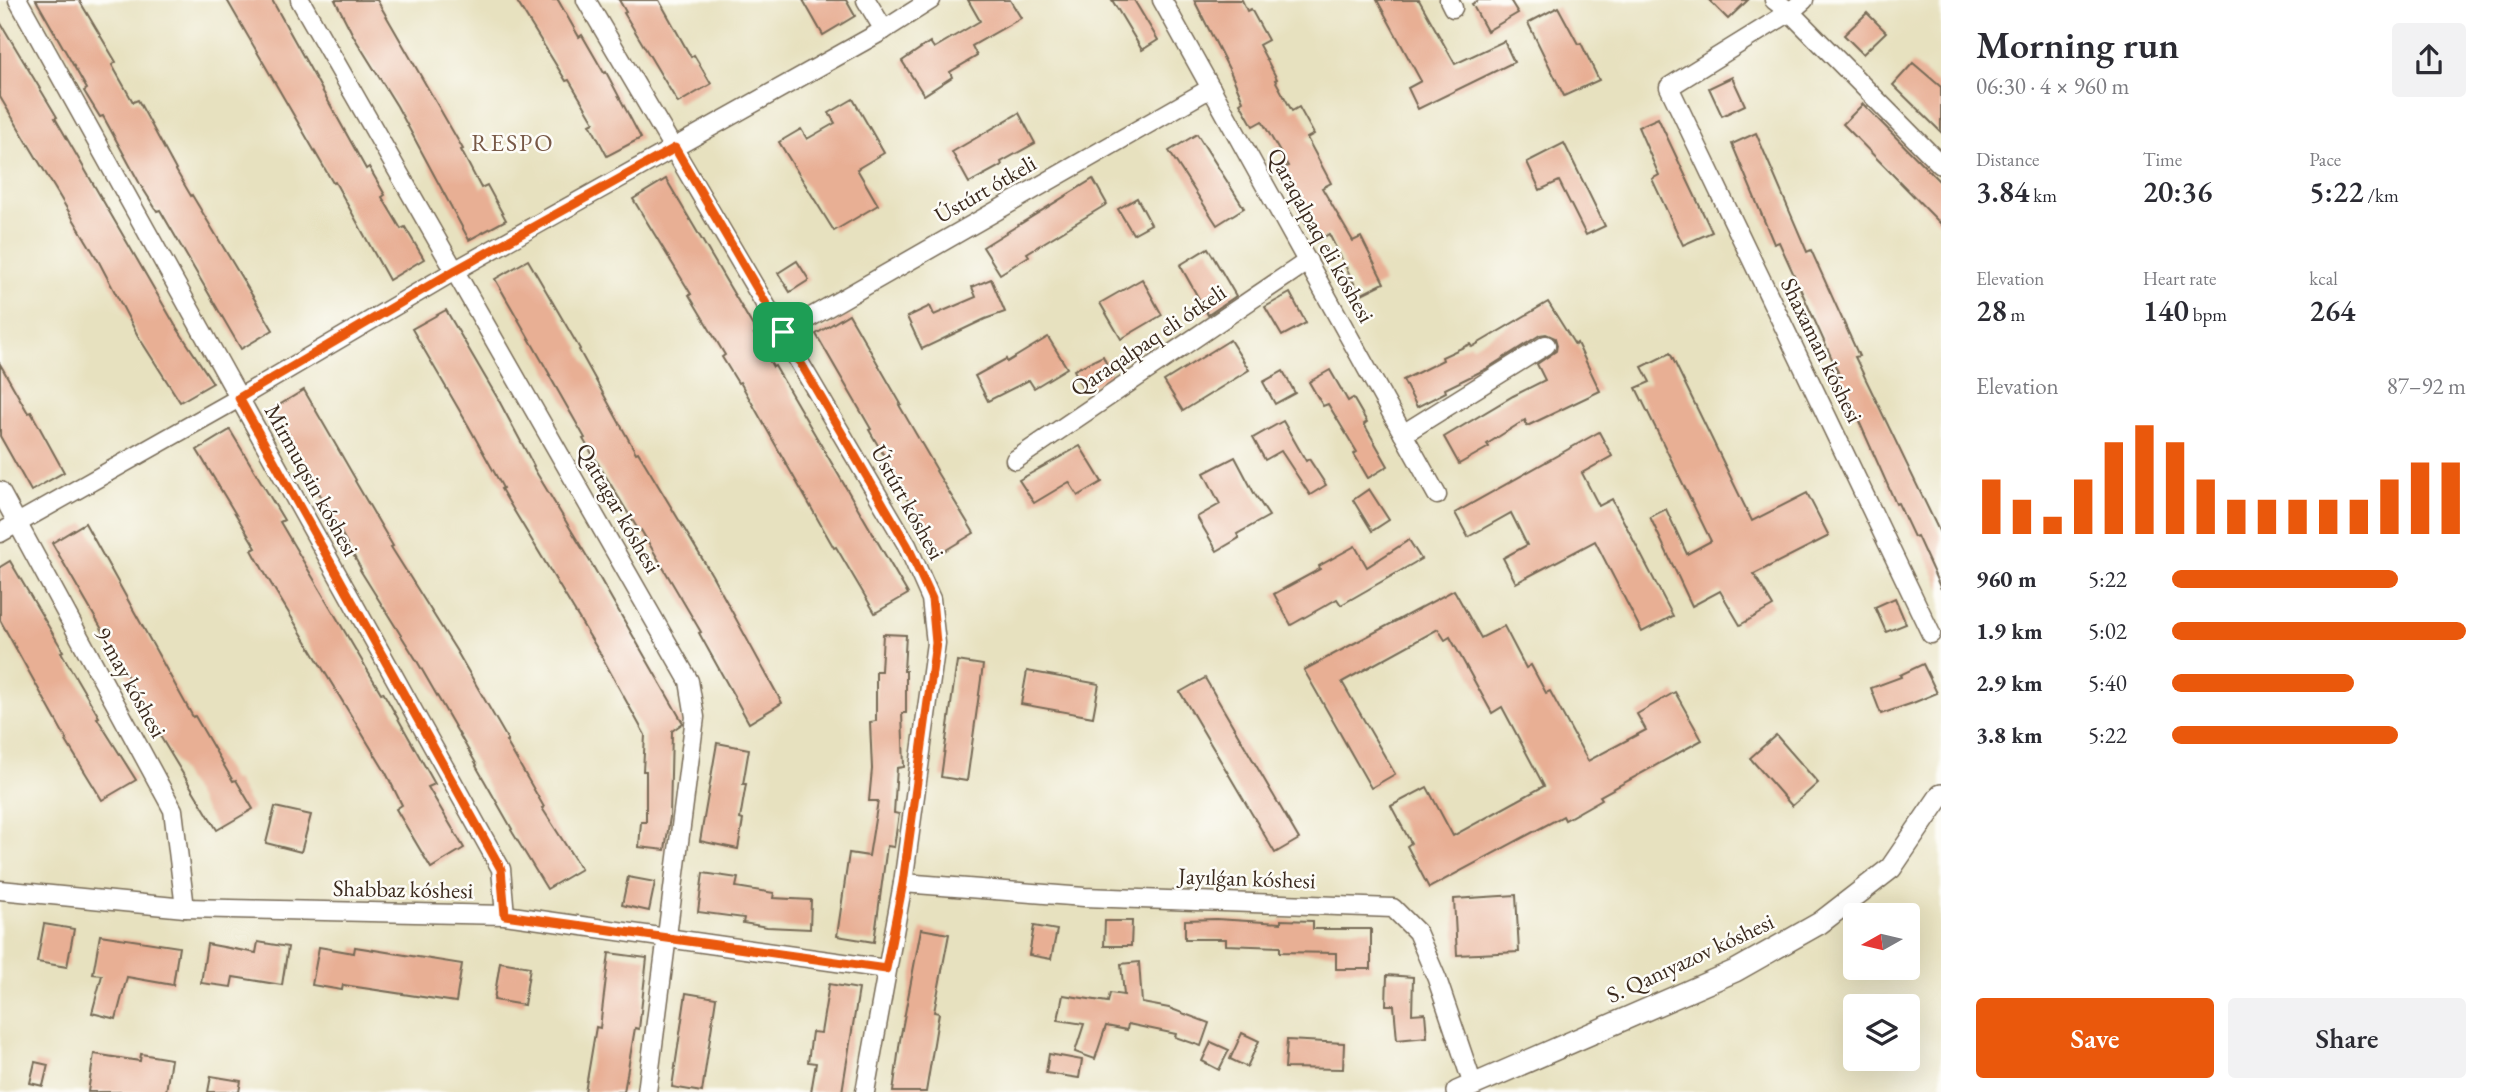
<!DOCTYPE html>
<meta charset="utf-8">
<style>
:root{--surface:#fff;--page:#f2f2f3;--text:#2b2b33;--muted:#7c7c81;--accent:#ea580c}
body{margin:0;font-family:"EB Garamond",serif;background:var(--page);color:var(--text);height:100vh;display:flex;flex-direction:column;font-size:26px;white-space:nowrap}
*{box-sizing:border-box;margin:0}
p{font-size:23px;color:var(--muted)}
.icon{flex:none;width:38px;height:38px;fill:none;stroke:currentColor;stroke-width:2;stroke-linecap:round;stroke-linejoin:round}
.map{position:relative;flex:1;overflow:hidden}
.details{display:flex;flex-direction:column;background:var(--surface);width:560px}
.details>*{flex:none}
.needle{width:46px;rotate:262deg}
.fabs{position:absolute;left:1843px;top:903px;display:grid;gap:14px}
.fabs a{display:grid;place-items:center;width:77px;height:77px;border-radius:7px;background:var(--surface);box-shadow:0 7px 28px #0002;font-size:35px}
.pin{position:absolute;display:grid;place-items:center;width:60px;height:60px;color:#fff;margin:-30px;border-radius:14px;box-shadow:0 4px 10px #0006}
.round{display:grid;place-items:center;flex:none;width:74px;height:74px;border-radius:7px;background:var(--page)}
.head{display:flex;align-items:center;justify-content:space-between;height:119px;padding:0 35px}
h1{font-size:38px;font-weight:600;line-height:52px}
.metrics{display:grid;grid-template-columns:repeat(3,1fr);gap:10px;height:119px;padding:7px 35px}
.metrics div{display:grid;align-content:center}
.metrics b{font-size:30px;font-weight:600}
.metrics small{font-size:19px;font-weight:400}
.metrics p{font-size:19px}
.chart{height:196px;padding:14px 35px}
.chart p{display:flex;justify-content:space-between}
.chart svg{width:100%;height:126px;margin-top:7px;stroke:var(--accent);stroke-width:6}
.cta{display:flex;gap:14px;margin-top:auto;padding:14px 35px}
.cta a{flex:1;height:80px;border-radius:7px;background:var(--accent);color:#fff;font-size:28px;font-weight:600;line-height:80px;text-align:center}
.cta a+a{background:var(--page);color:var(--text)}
ul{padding:0 35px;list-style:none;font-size:23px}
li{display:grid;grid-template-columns:112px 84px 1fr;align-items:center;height:52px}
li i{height:18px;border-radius:9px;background:var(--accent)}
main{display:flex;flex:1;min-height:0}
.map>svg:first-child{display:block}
</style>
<main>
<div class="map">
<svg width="1941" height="1092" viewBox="0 0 1941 1092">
<rect width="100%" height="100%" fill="#fdfcf7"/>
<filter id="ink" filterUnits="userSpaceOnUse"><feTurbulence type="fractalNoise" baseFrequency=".0143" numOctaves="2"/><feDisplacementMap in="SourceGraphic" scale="14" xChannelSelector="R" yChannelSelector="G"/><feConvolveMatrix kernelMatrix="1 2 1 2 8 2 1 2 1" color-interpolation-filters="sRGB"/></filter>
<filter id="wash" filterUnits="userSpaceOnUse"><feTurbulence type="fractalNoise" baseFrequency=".00686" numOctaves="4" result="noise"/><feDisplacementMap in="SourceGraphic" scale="28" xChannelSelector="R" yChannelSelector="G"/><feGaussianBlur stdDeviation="1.57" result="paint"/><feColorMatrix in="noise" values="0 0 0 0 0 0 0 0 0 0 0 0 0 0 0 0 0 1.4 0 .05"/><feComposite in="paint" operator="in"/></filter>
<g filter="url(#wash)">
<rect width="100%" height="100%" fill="#e7e1bf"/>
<g id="blocks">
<g fill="#e8af94">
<path d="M36,0H79L116,62L112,65L133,102L138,100L177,172L191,196L192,195L273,330L241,349L160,210L157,211L140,184L103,116L100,117L84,91L87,89Z"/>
<path d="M227,0H272L366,169L369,167L385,195L382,197L401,229L405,227L424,259L389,280L335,182L333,183Z"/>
<path d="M335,0H377L463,149L461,150L481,188L487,185L506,220L469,240L397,106L354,37Z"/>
<path d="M516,0H558L579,37L582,35L604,73L606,72L641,138L607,156L590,124L594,122L569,80L566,81Z"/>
<path d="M619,0H659L691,57L694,55L711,84L678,103L624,13L626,12Z"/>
<path d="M803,0H846L855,16L823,35Z"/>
<path d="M968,0H1010L1021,18L972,46L977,56L950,72L952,77L924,95L902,61L930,42L934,48L980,21Z"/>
<path d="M1112,0H1134L1158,40L1142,50Z"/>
<path d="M1194,0H1242L1247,11L1251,9L1268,40L1259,45L1277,79L1275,80L1292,111L1299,107L1314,134L1307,138L1331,183L1322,188L1353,241L1361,237L1384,283L1360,295L1329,234L1316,242L1277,171L1288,166L1262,121L1253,126L1240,103L1243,101L1230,71Z"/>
<path d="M1377,0H1419L1455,64L1504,41L1514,62L1418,109L1408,88L1421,81Z"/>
<path d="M1479,0H1510L1518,13L1487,31L1472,4Z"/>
<path d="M1709,0H1748L1728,19Z"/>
<path d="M1558,7L1578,44L1581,43L1599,80L1564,96L1528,23Z"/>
<path d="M1867,13L1886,32L1863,54L1844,35Z"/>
<path d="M0,22L57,117L55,118L175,325L213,383L180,402L138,336L99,262L0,97Z"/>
<path d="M1913,63L1941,87V132L1893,85Z"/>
<path d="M1732,77L1745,105L1722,116L1709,88Z"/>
<path d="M853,99L884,153L857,169L878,205L834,231L779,142L801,129L807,139L835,123L829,113Z"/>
<path d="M1863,104L1941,183V224L1843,124Z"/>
<path d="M1019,113L1035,143L1001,162L1002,165L969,183L952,152Z"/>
<path d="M1658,118L1712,232L1683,245L1652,179L1659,175L1638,127Z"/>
<path d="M1756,133L1807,252L1811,250L1859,356L1855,357L1941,535V589L1917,536L1914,537L1898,503L1896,504L1850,401L1847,402L1834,373L1838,372L1779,242L1774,244L1732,144Z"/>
<path d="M1197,134L1244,208L1217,225L1169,151Z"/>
<path d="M1564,143L1605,226L1586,235L1559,181L1540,190L1527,162Z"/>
<path d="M666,179L757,333L754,334L773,367L775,366L908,594L875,613L836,547L834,548L740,382L738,383L722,357L725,355L689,295L691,294L633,199Z"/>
<path d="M1093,179L1107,204L1027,253L1029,256L1000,274L983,247Z"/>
<path d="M1137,198L1151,224L1133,234L1118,209Z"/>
<path d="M1208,248L1236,296L1208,315L1180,265Z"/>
<path d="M528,260L580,349L579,350L636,453L638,452L712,575L782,703L749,723L699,633L701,632L641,530L639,531L583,439L585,438L549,375H550L495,279Z"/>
<path d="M797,261L809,280L790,292L778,273Z"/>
<path d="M991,279L1005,312L985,319L922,349L907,317L930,306L934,315L976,297L972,287Z"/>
<path d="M1142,279L1162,315L1121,339L1100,303Z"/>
<path d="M1290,293L1306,323L1282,336L1265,307Z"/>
<path d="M1548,302L1575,345L1577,343L1600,391L1527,426L1525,420L1487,444L1489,447L1459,464L1444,437L1513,396L1545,380L1537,364L1556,351L1557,345L1555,338L1546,334L1540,335L1486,369L1445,389L1446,392L1417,407L1403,380L1443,360L1442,357L1470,344L1472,347Z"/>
<path d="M446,310L498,399L534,466L533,467L594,568L683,723L672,731L670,817L665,850L639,847L641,822H646V771H643L645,735L598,650L501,489L503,488L468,425L412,329Z"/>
<path d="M849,314L901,404L899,405L937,470L936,471L974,533L941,553L904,494L906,493L869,430L871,429L816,334Z"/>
<path d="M1048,337L1067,368L1034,388L1029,380L988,401L975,376L1006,359L1007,362Z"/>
<path d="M1230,340L1249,370L1183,411L1164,381Z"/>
<path d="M1670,353L1752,521L1807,493L1829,536L1754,574L1773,606L1740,625L1720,591L1692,606L1650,517L1666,509L1687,554L1711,541L1636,388L1650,382L1642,367Z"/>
<path d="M1103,356L1112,376L1083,390L1074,370Z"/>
<path d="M0,364L28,413L31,412L64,472L31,491L0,436Z"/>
<path d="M1330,370L1348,401L1353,398L1367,422L1364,424L1388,466L1368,478L1354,454L1357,452L1328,404L1323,406L1309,382Z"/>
<path d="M1283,371L1295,393L1275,404L1263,382Z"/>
<path d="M304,390L356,480L355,481L393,546L391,547L456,650L508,740L506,741L544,807L542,808L581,869L547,889L511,830L512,829L476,766L477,765L417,661L360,570L361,569L326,505L271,410Z"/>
<path d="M1283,421L1306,461L1309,459L1326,485L1310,495L1281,451L1265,460L1253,438Z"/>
<path d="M230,430L284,520L280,522L381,693L383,692L435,784L428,787L464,848L431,868L396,809L402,805L386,773L267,577L252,550L256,548L197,450Z"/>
<path d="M1599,432L1612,456L1582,473L1599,506L1612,499L1673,616L1642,632L1595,541L1516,583L1503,558L1527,545L1511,513L1468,537L1455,513Z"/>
<path d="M1080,446L1102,482L1078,496L1069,482L1034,503L1019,480Z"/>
<path d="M1235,457L1254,493L1269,516L1237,534L1239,538L1217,551L1197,517L1220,504L1204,473Z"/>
<path d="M1369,489L1389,520L1372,531L1353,500Z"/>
<path d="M85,523L193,717L195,716L233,781L236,780L253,809L217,830L140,703L142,702L106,639L107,638L52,543Z"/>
<path d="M1409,540L1421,559L1341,605L1337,599L1291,625L1274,594L1320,569L1319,566L1355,546L1367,567Z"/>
<path d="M10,561L63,651L61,652L99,717L97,718L136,780L102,800L66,741L67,740L0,620V567Z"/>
<path d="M1454,590L1481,638L1504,626L1526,668L1531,665L1546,693L1550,691L1588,761L1646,730L1637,714L1675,692L1702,740L1600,796L1602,799L1565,820L1563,816L1429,888L1407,846L1411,843L1391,806L1427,787L1453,836L1544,786L1502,707L1492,713L1450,637L1445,640L1438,629L1342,682L1395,774L1371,788L1304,670Z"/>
<path d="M1895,598L1906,624L1886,632L1875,607Z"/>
<path d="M883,634L906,635L904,671H906V713H902L904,767L897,768L894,813L899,814L894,847L887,846L874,942L837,936L849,853L869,856L878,801H869L872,769L870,722L876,721V671H881Z"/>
<path d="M957,661L983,665L967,781L941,777Z"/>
<path d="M1923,664L1937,693L1913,703L1881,714L1871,688L1901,677L1900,675Z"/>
<path d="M1027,671L1099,684L1093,717L1021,704Z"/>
<path d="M1205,678L1299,839L1275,853L1180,692Z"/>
<path d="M1776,735L1818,783L1792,806L1750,758Z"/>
<path d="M717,743L749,749L743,784H746L740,819L743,820L738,849L700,841Z"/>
<path d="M275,807L311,815L301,852L266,843Z"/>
<path d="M703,873L738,878L736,887L774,893L773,898L811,900L810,929L767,927L743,923L744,918L698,912Z"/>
<path d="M628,877L655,882L649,911L622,905Z"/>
<path d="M1516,895L1519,952L1457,955L1454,899Z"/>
<path d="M1216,919L1281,923V920L1313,921V929H1371V969H1336V953L1280,952V947L1226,945V939H1185V920Z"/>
<path d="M1105,921H1132L1131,946H1104Z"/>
<path d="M44,924L74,929L67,967L37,962Z"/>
<path d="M1034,926L1057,930L1051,959L1029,955Z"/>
<path d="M921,929L949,934L934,1012L939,1013L926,1092H893L900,1040Z"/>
<path d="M100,935L179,947L173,985L127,977L116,1019L92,1013L102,975L93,974Z"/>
<path d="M258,942L288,947L282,985L233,977L231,987L201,983L207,944L256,953Z"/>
<path d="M319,947L354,953L355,947L462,964L456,1002L343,985L342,990L312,985Z"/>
<path d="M609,953L647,958L639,1029L635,1028L624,1092H585L596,1027L600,1028Z"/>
<path d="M500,962L530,967L524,1005L494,1000Z"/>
<path d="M1139,962L1142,1003L1169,1008L1209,1023L1201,1046L1175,1037L1176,1034L1128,1024L1127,1030L1106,1026L1095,1059L1075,1052L1084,1024L1058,1020L1063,995L1108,1002L1110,993L1124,995L1121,964Z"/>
<path d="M1387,975L1413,977L1412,1014L1425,1013L1427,1037L1397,1040L1394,1005H1386Z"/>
<path d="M829,984L859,989L846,1067L842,1092H811L816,1063L808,1062L812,1032L821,1033Z"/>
<path d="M686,993L716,998L702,1092L672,1087Z"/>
<path d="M1242,1033L1259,1041L1247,1067L1230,1059Z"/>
<path d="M1287,1040L1344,1043L1343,1069L1285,1068Z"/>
<path d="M1211,1042L1229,1050L1219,1070L1202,1061Z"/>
<path d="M94,1054L140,1061L141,1054L171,1059L166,1092H88Z"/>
<path d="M1049,1054L1082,1060L1079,1078L1046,1073Z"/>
<path d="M35,1062L48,1065L43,1086L30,1083Z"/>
<path d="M211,1076L241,1081L239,1092H208Z"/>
</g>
</g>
</g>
<g filter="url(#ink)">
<use href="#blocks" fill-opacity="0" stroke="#776a56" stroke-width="2"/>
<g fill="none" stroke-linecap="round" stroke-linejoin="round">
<g stroke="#776a56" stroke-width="21">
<g id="minor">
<path d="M18,0L501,869L505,915"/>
<path d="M300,0L689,681L695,717L647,1092"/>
<path d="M586,0L907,545L931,599L936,643L903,883L865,1092"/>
<path d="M866,0L884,30"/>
<path d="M1162,0L1437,495"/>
<path d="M1449,0L1453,8"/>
<path d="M1774,0L1790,12L1941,165"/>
<path d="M1804,0L1790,12L1669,87L1931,634"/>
<path d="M783,333L1211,88"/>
<path d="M1403,434L1546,345"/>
<path d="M1015,460L1308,261"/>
<path d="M0,491L173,810L185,908"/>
<path d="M0,533L239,398L456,270L884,30L931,0"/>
<path d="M903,883L1084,897L1393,908L1417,932L1437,979L1473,1085"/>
<path d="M0,890L185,908L505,915L886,969"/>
</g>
</g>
<g stroke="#776a56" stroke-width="24">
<path id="tertiary" d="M1457,1092L1735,971L1820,923L1891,868L1941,795"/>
</g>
<use href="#minor" stroke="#fff" stroke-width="18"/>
<use href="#tertiary" stroke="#fff" stroke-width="21"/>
</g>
</g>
<g fill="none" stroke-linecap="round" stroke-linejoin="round" filter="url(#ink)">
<g stroke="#fff" stroke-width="14">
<path id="route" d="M675,148L907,545L932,599L936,643L903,883L886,969L505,915L501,869L239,398L456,270Z"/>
</g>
<use href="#route" stroke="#ea580c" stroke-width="9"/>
</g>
<g text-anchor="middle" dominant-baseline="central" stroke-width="5" stroke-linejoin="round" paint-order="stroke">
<g font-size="23" fill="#3b2a1e" stroke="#fdfcf7">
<text transform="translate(985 189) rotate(-30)">Ústúrt ótkeli</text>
<text transform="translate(1321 235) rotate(61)">Qaraqalpaq eli kóshesi</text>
<text transform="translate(1148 340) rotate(-34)">Qaraqalpaq eli ótkeli</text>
<text transform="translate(1822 350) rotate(64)">Shaxaman kóshesi</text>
<text transform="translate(312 480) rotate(61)">Mirmuqsin kóshesi</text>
<text transform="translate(908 502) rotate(61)">Ústúrt kóshesi</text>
<text transform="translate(619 508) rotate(60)">Qattagar kóshesi</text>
<text transform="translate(131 682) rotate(61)">9-may kóshesi</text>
<text transform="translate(1247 878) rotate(2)">Jayılǵan kóshesi</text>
<text transform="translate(403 889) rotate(1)">Shabbaz kóshesi</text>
<text transform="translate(1690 958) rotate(-25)">S. Qanıyazov kóshesi</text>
</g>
<g font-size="24" letter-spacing="2" fill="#785947" stroke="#fdfcf7">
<text x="513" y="142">RESPO</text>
</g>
</g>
</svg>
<div class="fabs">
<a><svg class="needle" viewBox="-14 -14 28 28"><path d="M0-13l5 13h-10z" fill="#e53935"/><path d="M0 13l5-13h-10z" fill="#7c7c81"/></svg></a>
<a><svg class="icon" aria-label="layers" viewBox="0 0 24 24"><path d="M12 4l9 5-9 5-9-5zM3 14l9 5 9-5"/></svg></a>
</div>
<div class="pin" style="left:783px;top:332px;background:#1e9e55"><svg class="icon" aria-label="arrive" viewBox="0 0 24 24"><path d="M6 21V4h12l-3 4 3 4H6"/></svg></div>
</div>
<section class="details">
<div class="head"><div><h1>Morning run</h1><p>06:30 · 4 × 960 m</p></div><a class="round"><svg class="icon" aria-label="share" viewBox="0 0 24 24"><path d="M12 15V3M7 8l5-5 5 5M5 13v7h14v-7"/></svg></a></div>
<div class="metrics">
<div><p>Distance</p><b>3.84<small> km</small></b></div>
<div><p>Time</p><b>20:36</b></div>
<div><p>Pace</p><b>5:22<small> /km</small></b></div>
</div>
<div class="metrics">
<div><p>Elevation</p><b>28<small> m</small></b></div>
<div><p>Heart rate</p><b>140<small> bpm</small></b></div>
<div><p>kcal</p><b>264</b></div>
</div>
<div class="chart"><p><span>Elevation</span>87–92 m</p>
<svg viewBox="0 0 160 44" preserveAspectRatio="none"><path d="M5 44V25M15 44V32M25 44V38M35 44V25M45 44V12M55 44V6M65 44V12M75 44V25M85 44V32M95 44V32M105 44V32M115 44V32M125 44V32M135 44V25M145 44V19M155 44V19"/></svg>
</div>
<ul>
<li><b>960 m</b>5:22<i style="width:77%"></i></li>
<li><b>1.9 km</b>5:02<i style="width:100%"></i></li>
<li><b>2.9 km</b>5:40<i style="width:62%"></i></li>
<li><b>3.8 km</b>5:22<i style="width:77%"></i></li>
</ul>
<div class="cta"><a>Save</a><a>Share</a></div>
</section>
</main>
